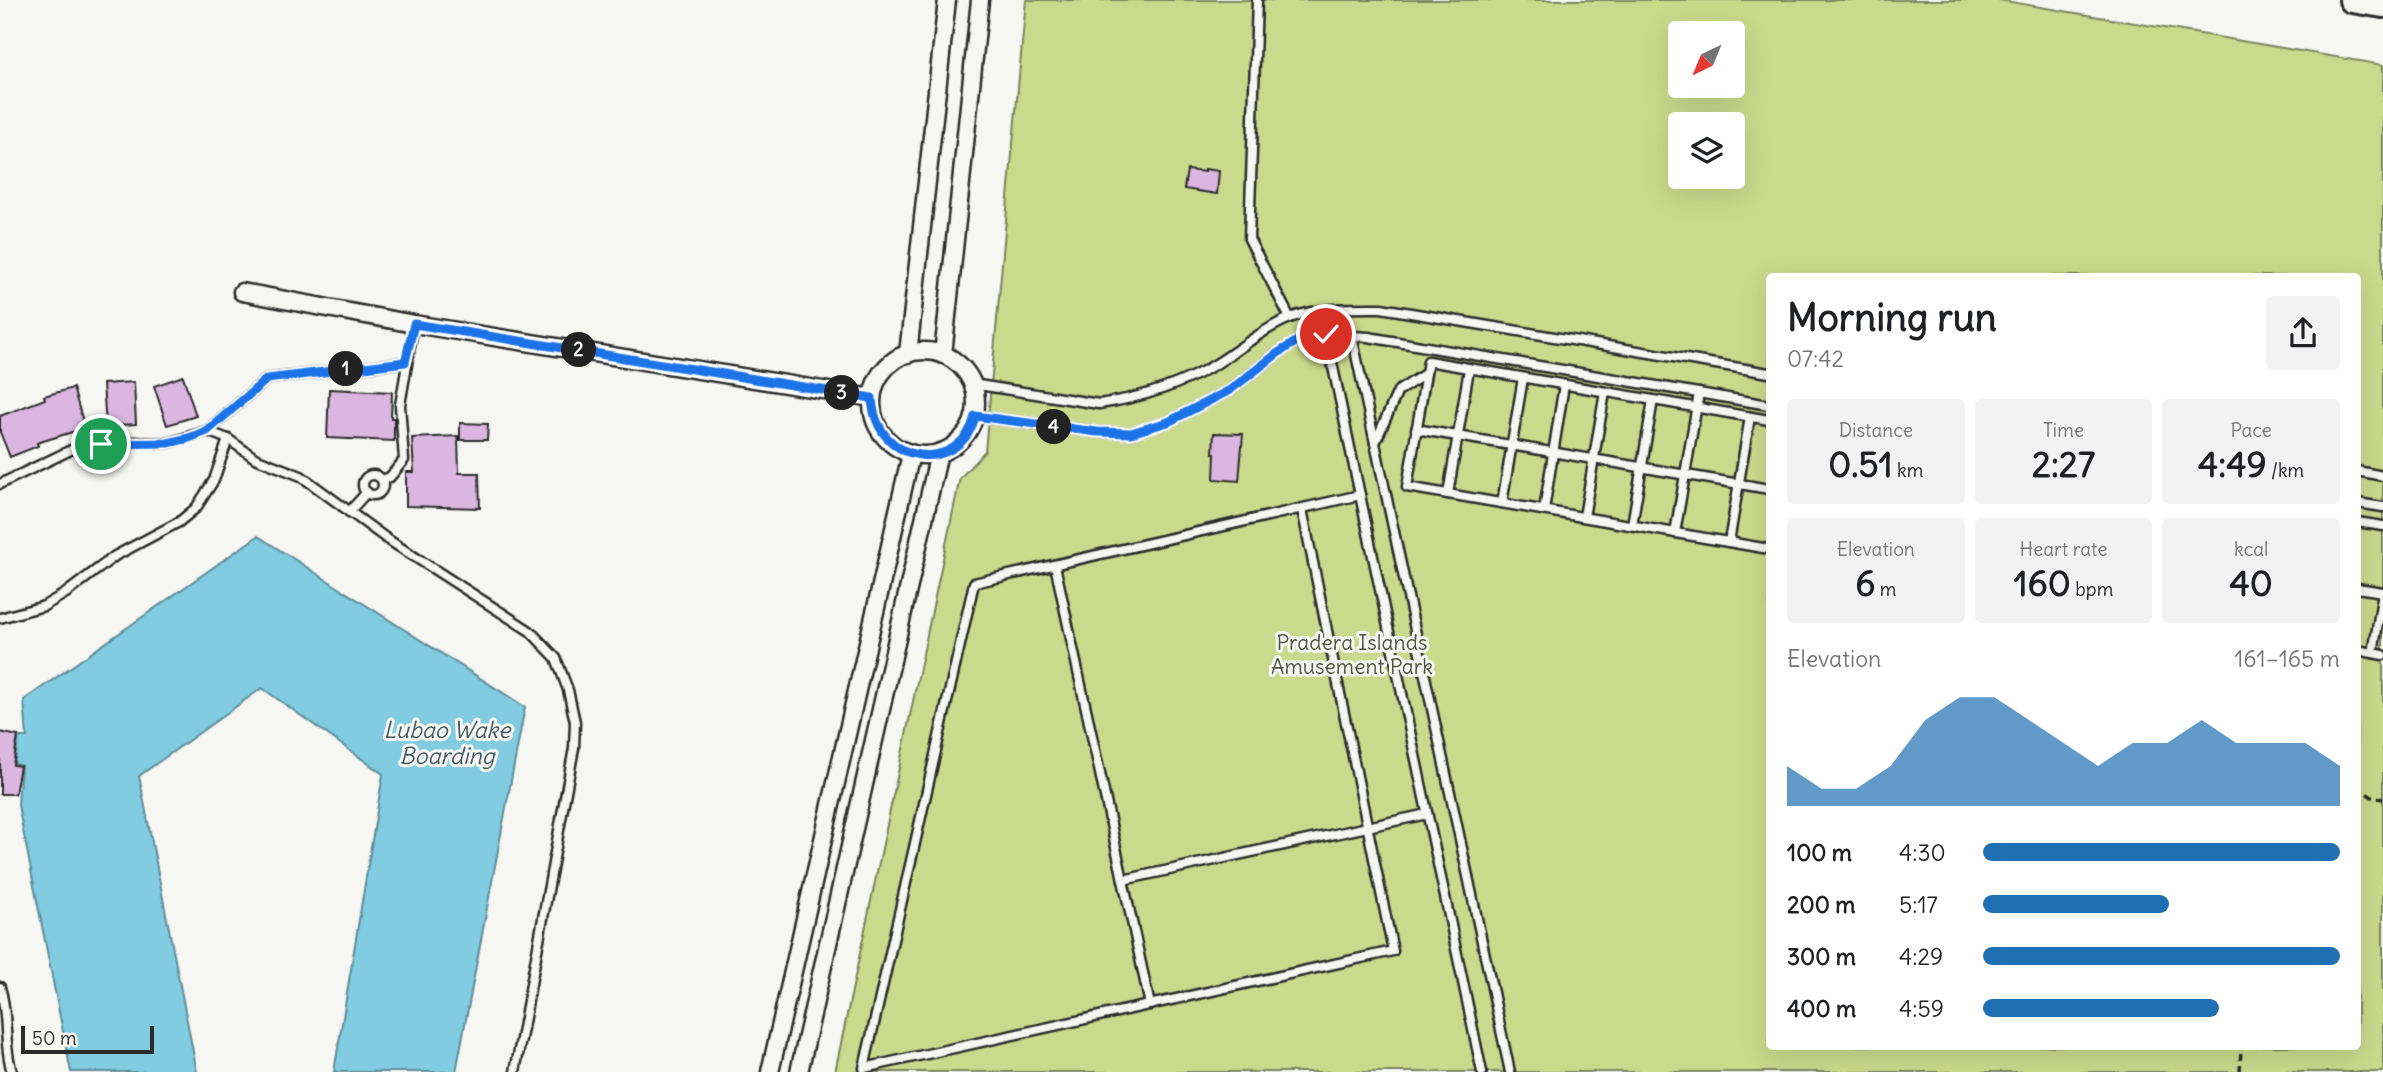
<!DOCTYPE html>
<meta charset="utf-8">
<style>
:root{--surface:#fff;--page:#f2f2f2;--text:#202124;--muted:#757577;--accent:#1f6fb2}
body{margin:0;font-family:Delius,sans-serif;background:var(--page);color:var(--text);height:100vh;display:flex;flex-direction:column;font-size:26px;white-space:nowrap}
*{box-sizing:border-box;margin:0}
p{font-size:23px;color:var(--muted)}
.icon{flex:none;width:38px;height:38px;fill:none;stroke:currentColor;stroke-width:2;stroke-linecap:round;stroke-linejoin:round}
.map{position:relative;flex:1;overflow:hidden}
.side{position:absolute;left:1766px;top:273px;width:595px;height:777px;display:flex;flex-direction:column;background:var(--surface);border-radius:7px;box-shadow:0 7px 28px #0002}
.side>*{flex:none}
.needle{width:46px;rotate:223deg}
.controls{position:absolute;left:1668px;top:21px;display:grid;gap:14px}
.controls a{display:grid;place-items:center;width:77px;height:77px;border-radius:7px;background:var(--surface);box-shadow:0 7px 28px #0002;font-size:35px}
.scale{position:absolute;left:21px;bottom:18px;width:133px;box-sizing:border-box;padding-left:7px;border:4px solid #2b2b2b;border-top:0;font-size:19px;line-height:24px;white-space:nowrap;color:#2b2b2b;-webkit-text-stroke:5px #f6f6f2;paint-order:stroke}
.pin{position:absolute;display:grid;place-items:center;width:60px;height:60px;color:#fff;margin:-30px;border:4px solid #fff;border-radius:50%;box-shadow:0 2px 7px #0007}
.km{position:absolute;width:35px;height:35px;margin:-18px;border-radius:50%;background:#222;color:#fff;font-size:19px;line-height:35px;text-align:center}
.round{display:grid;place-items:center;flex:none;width:74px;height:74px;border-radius:7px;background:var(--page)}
.headline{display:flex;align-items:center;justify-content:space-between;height:119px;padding:0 21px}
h1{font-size:38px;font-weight:700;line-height:52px}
.metrics{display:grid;grid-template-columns:repeat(3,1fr);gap:10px;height:119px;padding:7px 21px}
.metrics div{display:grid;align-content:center;border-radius:7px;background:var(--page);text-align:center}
.metrics b{font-size:35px;font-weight:700}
.metrics small{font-size:19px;font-weight:400}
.metrics p{font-size:19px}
.chart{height:196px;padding:14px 21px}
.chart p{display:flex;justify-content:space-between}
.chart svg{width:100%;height:126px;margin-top:7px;fill:var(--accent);opacity:.7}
ul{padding:0 21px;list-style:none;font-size:23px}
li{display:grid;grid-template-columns:112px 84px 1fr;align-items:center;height:52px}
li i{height:18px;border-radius:9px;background:var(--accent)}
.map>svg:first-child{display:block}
</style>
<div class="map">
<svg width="2383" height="1072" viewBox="0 0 2383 1072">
<rect width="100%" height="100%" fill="#f6f6f2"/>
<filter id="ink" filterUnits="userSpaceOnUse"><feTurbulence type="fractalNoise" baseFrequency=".0143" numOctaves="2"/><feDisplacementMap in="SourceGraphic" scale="14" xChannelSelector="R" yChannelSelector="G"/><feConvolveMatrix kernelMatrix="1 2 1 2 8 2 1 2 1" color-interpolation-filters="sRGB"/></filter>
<g filter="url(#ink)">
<path fill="#cbd98c" stroke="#7b825c" stroke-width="2" fill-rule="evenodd" d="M1026,0H1999L2383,65V1072H835L960,478L985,451ZM1680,33H1732V86H1680ZM1680,124H1732V177H1680ZM1769,276H2357V1046H1769Z"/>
<path fill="#81cce1" stroke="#5f8c98" stroke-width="2" d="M258,536L525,707L456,1072H334L383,774L262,688L139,776L197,1072H71L18,805L21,766L14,764L19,737H27L24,700Z"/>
<g fill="#dab6e0" stroke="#2b2b2b" stroke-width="2">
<path d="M1205,169L1219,171L1217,194L1184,189L1187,170L1205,172Z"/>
<path d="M183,376L196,416L167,425L154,386Z"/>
<path d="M134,382L136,424L106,426L103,384Z"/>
<path d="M73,388L85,428L37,443L38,446L10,457L0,432V416L45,399L44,396Z"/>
<path d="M329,389L392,392L391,418H394V441L327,438Z"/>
<path d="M460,423L488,424L487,440H460Z"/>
<path d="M1214,433L1243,434L1239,481L1214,479L1215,453H1213Z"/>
<path d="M458,436L459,473H479L480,508L406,506V472H414L412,438Z"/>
<path d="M0,732L18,736L13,765L20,766L15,794H0Z"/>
</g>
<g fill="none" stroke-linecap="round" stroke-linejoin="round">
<g stroke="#2b2b2b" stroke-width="13">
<g id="service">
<path d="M1257,0L1249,239L1290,318"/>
<path d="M1326,334L1482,1072"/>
<path d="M1352,336L1510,1072"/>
<path d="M972,384L1099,404C1141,398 1179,386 1216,364C1240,349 1263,329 1290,318C1319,307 1351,308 1381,308L1769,373"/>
<path d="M975,416L1097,432L1131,433L1168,422L1230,390L1278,353L1302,338L1326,334L1368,337L1769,405"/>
<path d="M1769,420L1428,361L1407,487L1769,549"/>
<path d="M1416,429L1769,489"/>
<path d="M207,431L267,379L405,362"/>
<path d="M1375,443L1398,391L1425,374"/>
<path d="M2357,471L2383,476"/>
<circle cx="373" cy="485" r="10"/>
<path d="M382,480L390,477L404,460L400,405L414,324"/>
<path d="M0,484L75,448L134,442L168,443L207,431L228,439"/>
<path d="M1448,494L1469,369"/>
<path d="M1502,503L1523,378"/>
<path d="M2357,503L2383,507"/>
<path d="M1302,509L1393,951L864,1068L974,583L1360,495"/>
<path d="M1544,510L1564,385"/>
<path d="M349,512L367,492"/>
<path d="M1584,517L1605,392"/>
<path d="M2357,522L2383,526"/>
<path d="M1632,525L1653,400"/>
<path d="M1675,533L1699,393"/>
<path d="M1729,542L1750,417"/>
<path d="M1055,565L1150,1005"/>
<path d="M2357,588L2383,592"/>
<path d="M0,618L44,606L66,593L115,556L179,522L196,508L214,480L228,439L255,458L301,476L387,539L530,631L556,658L568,690L575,722L574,748L515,1072"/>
<path d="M2357,650L2383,655"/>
<path d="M2373,653L2383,592"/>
<path d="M1123,880L1427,814"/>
<path d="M0,987C9,1015 3,1044 12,1072"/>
</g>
</g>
<g stroke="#2b2b2b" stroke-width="21">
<g id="minor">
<path d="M242,292L414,324L872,398"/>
<circle cx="924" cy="403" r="52"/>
<path d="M908,354L947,0"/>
<path d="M943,355L980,0"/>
<path d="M770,1072L911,454"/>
<path d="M799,1072L939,453"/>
</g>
</g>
<g stroke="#2b2b2b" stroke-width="30">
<path id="trunk" d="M2352,0L2383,5"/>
</g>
<g stroke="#2b2b2b" stroke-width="3.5" stroke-dasharray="7 5" stroke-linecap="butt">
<path d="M2357,787L2372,797L2383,799"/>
<path d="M2240,1072L2241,1046"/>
</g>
<use href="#service" stroke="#f6f6f2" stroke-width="8"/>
<use href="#minor" stroke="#f6f6f2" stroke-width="16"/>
<use href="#trunk" stroke="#f6f6f2" stroke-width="24"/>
</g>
</g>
<g fill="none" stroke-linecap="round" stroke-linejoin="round" filter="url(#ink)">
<g stroke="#fff" stroke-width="14">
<path id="route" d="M101,444L168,443L189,438L207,431L267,379L405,362L414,324L872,398C876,468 962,474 975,416L1097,432L1131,433L1168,422L1230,390L1278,353L1302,338L1326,334"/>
</g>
<use href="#route" stroke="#1a73e8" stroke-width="9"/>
</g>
<g text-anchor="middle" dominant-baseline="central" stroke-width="6" stroke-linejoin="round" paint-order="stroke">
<g font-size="21" fill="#535643" stroke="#f6f6f2">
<text x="1352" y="642">Pradera Islands<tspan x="1352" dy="24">Amusement Park</tspan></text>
</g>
<g font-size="23" font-style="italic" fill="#455b62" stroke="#f6f6f2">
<text x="447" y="729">Lubao Wake<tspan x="447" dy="26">Boarding</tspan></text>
</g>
</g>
</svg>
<div class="controls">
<a><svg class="needle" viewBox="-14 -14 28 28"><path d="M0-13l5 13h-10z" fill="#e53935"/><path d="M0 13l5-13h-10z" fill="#757577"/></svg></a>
<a><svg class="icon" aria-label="layers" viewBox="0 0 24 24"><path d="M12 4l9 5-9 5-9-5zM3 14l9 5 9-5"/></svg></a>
</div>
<div class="scale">50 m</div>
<div class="pin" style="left:101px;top:444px;background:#1e9e55"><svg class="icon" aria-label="arrive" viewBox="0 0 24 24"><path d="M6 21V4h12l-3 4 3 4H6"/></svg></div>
<div class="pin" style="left:1326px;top:334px;background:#d93025"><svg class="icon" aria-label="check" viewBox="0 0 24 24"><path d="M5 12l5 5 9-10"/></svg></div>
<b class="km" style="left:346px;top:369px">1</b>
<b class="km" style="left:579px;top:350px">2</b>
<b class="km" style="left:842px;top:393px">3</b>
<b class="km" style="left:1054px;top:427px">4</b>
<section class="side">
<div class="headline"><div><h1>Morning run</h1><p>07:42</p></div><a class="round"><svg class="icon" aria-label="share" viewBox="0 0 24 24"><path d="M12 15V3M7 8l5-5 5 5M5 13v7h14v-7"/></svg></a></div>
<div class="metrics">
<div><p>Distance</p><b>0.51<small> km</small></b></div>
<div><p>Time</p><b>2:27</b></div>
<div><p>Pace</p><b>4:49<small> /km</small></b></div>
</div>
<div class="metrics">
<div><p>Elevation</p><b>6<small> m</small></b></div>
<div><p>Heart rate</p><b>160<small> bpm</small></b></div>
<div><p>kcal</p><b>40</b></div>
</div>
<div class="chart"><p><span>Elevation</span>161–165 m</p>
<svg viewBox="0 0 160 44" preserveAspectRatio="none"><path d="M0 44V30L10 38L20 38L30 30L40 14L50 6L60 6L70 14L80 22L90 30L100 22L110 22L120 14L130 22L140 22L150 22L160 30V44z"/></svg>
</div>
<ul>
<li><b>100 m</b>4:30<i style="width:100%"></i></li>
<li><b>200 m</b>5:17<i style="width:52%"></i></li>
<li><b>300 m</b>4:29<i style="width:100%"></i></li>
<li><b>400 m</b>4:59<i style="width:66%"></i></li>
</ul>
</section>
</div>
